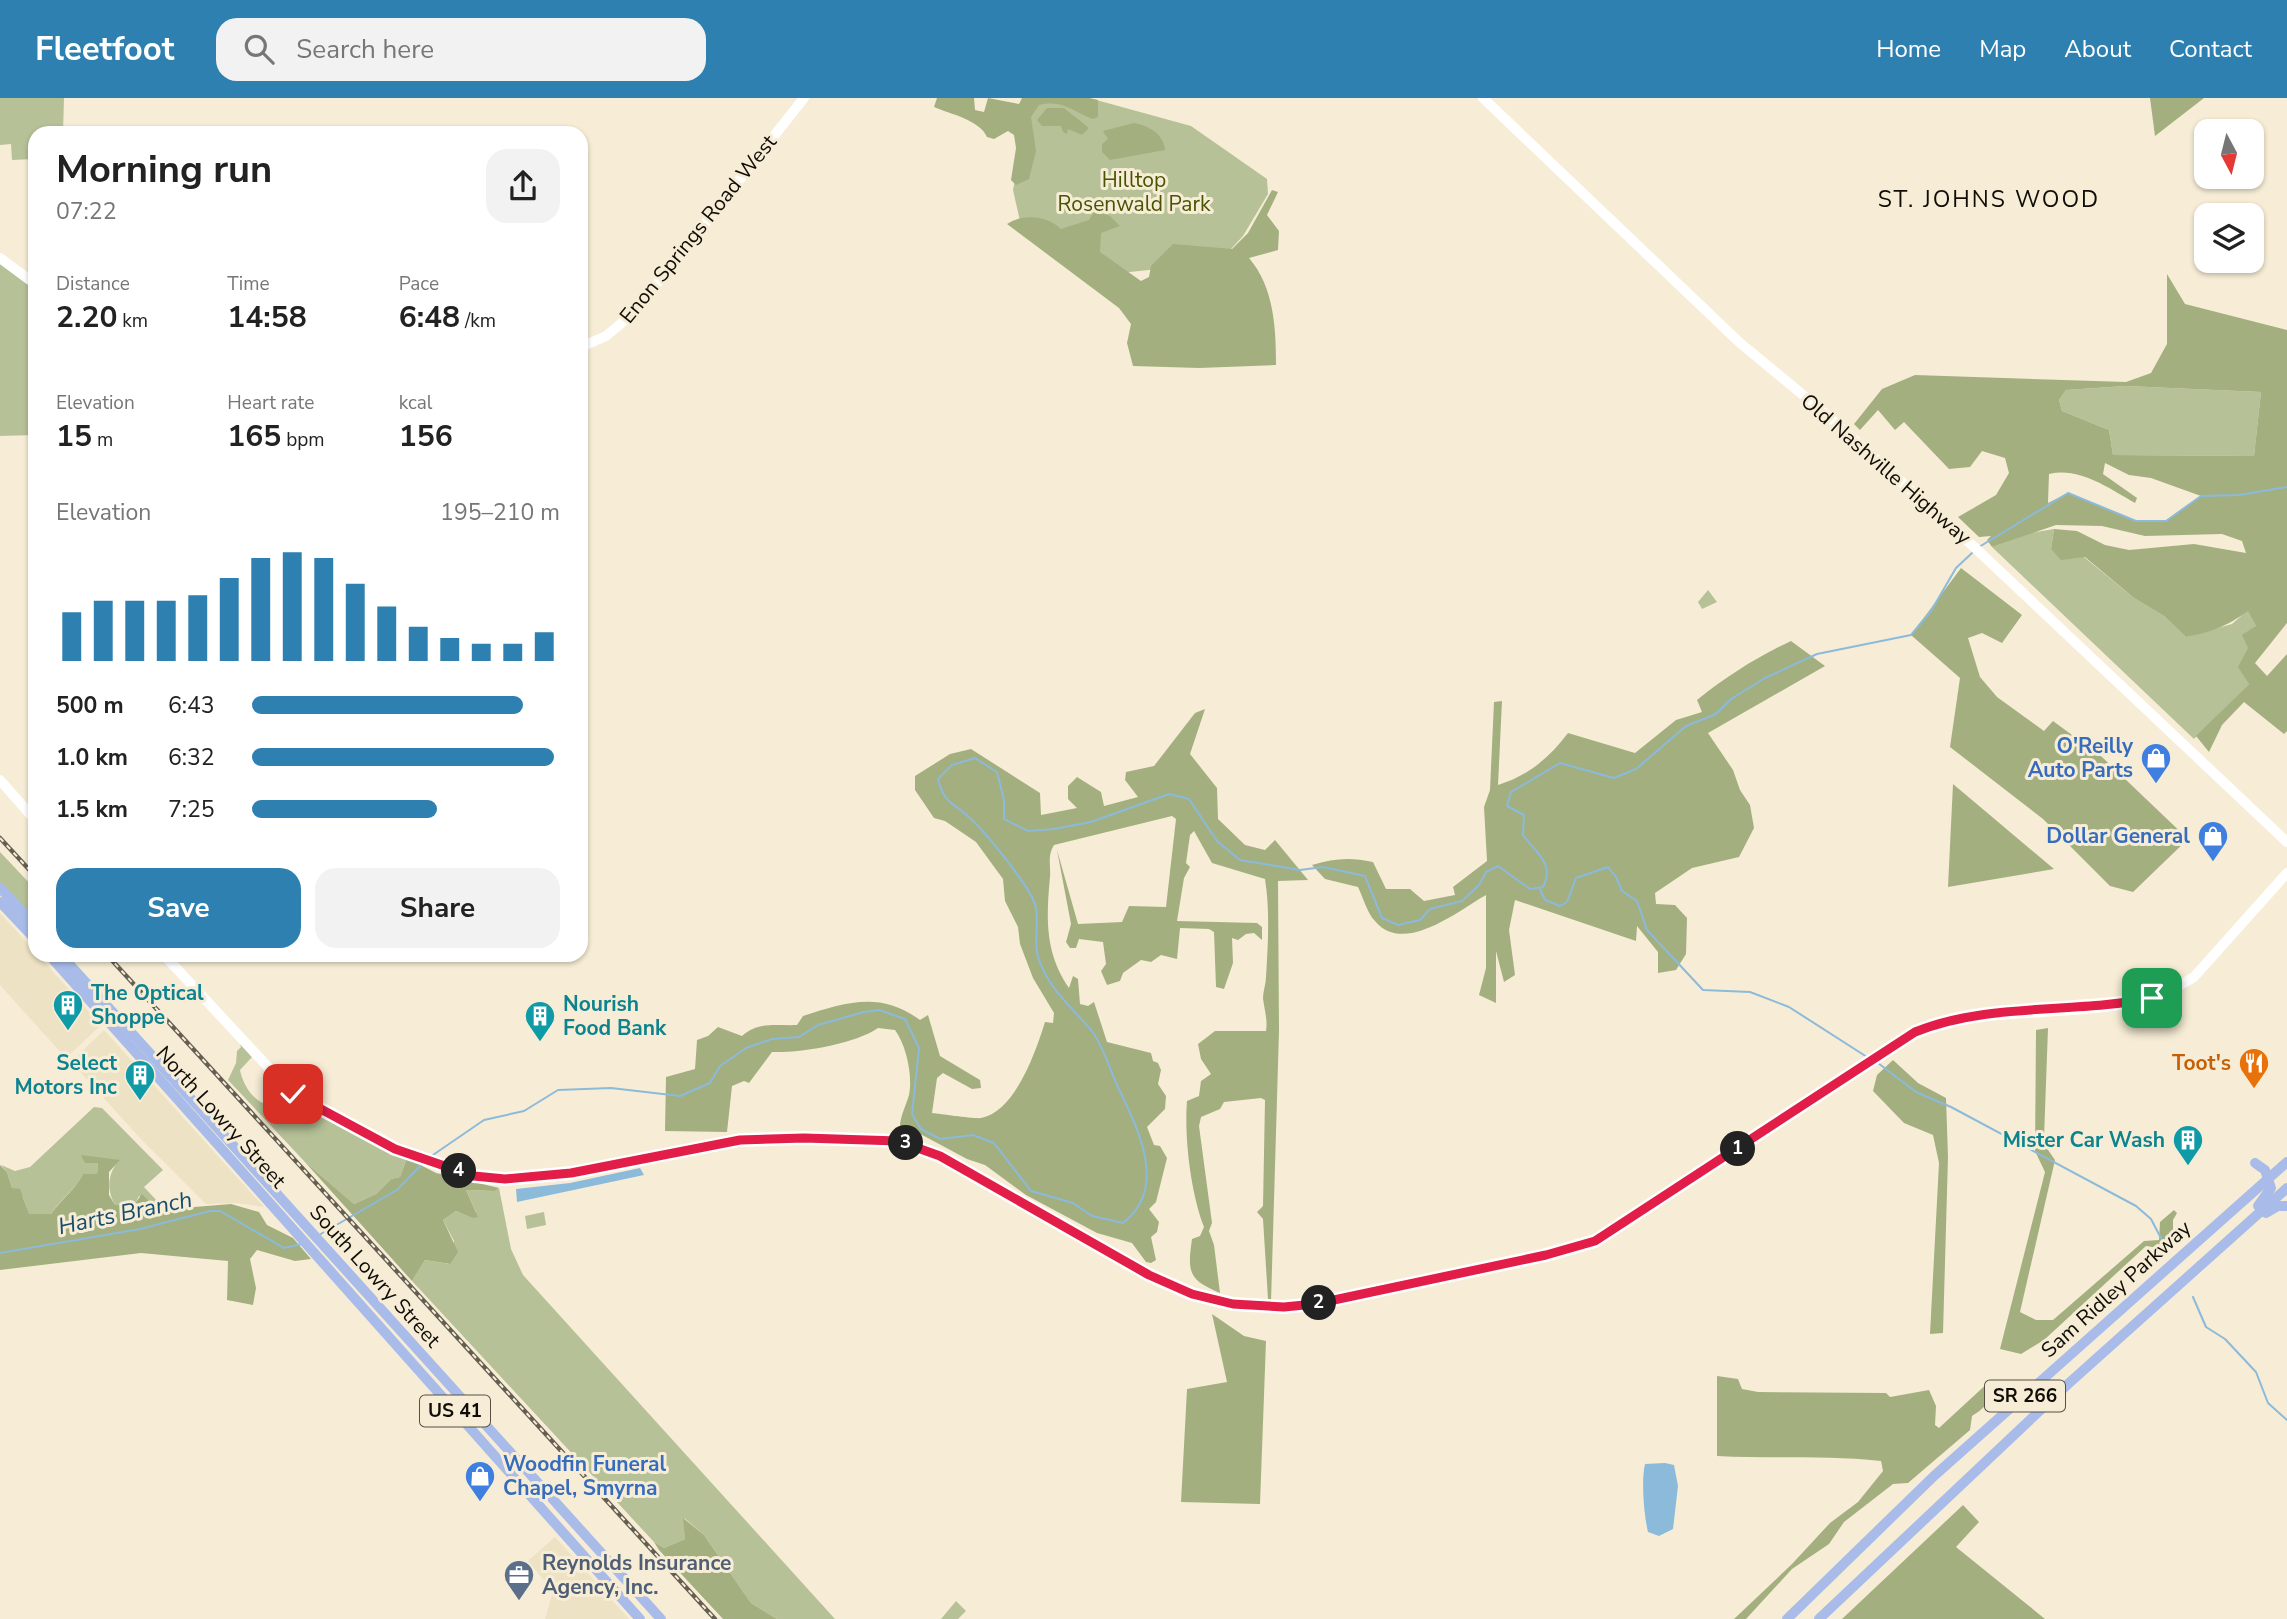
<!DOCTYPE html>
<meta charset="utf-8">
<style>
:root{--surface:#fff;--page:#f2f2f2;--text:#222;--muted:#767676;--accent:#2d80b0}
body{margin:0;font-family:"Nunito Sans",sans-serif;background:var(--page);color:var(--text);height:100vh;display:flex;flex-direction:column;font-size:26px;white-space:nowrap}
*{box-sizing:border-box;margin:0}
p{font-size:23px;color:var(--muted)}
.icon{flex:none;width:38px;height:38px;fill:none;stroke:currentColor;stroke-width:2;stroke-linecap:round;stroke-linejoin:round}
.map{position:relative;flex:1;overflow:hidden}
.panel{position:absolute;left:28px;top:28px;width:560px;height:836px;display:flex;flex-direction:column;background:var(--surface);border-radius:21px;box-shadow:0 2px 5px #0004}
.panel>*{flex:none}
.needle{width:46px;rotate:173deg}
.controls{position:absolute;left:2194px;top:21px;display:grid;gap:14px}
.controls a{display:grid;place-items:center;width:70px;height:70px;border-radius:14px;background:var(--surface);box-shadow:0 2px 5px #0004;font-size:35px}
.pin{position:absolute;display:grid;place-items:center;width:60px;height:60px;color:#fff;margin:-30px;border-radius:14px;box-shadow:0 4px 10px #0006}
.km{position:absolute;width:35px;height:35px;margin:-18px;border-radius:50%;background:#222;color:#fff;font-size:19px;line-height:35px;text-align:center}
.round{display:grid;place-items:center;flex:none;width:74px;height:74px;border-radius:21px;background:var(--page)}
.headline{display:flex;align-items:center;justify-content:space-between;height:119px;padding:0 28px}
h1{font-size:38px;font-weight:700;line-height:52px}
.stats{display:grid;grid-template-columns:repeat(3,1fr);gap:10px;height:119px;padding:7px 28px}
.stats div{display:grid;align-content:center}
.stats b{font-size:30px;font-weight:700}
.stats small{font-size:19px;font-weight:400}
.stats p{font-size:19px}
.chart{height:196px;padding:14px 28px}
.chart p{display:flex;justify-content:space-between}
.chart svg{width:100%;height:126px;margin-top:7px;stroke:var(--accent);stroke-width:6}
.cta{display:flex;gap:14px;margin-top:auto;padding:14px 28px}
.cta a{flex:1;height:80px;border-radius:21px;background:var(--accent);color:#fff;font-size:28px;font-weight:700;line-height:80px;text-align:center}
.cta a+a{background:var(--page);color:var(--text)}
ul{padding:0 28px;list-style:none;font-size:23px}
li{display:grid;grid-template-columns:112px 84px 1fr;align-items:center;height:52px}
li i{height:18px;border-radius:9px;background:var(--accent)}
header{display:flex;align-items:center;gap:42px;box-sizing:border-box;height:98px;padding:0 35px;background:var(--accent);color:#fff}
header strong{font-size:33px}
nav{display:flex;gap:38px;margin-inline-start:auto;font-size:24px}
.search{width:490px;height:63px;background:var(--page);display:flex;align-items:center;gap:18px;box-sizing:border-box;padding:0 24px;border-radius:21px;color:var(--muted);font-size:26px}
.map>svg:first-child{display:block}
</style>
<header>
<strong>Fleetfoot</strong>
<div class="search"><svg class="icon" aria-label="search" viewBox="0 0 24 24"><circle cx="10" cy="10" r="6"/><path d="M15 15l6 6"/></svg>Search here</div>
<nav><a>Home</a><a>Map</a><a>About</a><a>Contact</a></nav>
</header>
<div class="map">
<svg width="2287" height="1521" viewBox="0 0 2287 1521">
<rect width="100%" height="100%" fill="#f7edd6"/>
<g fill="#ede2c3">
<path d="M0,815L101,927L66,960L0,887Z"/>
<path d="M104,932L264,1109L237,1105L206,1106L139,1039L71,964Z"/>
<path d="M555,1439L629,1521H545L553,1493L528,1463Z"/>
</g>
<g fill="#b6c197">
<path d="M0,0H64L63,35H35V61L12,62L11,46L0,47Z"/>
<path d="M1032,0H1089L1191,28L1267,81L1268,96L1243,138L1231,151L1158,171L1111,176L1020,123L1013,92Z"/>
<path d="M0,160L35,186V337L0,338Z"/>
<path d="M2126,288L2261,294L2254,358L2113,357L2109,332L2062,313L2059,302L2066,292Z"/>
<path d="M2054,431L2051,451L2084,459L2134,500L2164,518L2186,539L2232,526L2248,512L2256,528L2248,550L2249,586L2194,641L1992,449L2031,435Z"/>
<path d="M1708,492L1717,504L1702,511L1698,504Z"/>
<path d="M0,754L35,791V823L0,785Z"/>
<path d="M239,943L252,959L240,972C243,987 253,1003 268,1007L287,995L407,1060L400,1079L391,1081L376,1096L354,1106L304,1063L228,982L236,965L237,953L241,949Z"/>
<path d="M94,1009L102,1010L163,1072L144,1089L159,1105L164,1101L170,1107L156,1110L139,1098L136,1104L115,1107C106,1090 108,1076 119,1062L98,1065L97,1077L83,1076C74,1093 61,1100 51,1116L29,1117L23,1099L12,1090L7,1074L1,1067L15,1073L30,1069Z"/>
<path d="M499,1090L511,1151L523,1177L835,1521H777L751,1505L704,1437L684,1420L685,1441L664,1450L654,1444L412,1183L425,1162L449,1166L454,1143L443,1122L456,1113L472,1120L476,1114L466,1092L495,1093Z"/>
<path d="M544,1114L546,1127L527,1131L525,1118Z"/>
<path d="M956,1503L966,1513L958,1521H941Z"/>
</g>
<g fill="#a3af7f" fill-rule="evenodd">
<path d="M937,0H974L975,12L984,14L988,0L1019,6L1022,0H1089L1098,2V19L1093,21C1073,14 1063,1 1039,7L1031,19L1036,53L1029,81L1016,87L1011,82L1016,50L1014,37L1008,33L994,41L987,39C980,22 950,16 934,9Z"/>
<path d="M2150,0H2204L2155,38Z"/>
<path d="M1047,10H1064L1089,30L1082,37L1068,31L1067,36L1063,34L1061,28H1042L1037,22Z"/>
<path d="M1134,25C1149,28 1164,36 1165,52L1110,62L1102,54V46L1108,41L1103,33Z"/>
<path d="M1272,92L1278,94L1267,117L1279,133L1278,152L1249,160C1274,189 1276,230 1276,267L1199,270L1133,268L1127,245L1131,226L1119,210L1007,126C1023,115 1048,118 1061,131L1089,122L1095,112L1110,118L1120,128L1101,135L1100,154L1141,183L1149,179L1151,168L1173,146L1232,151L1248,135Z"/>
<path d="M2167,176L2185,206L2287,232V525L2255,565L2267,578L2287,556V633L2284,636L2244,604L2222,627L2209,654L2196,638L2249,586L2238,569L2248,550L2242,537L2256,528L2248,513C2227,528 2212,534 2186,539L2164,518L2134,500L2085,459L2061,462L2051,451L2054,431L2077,433L2105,447L2129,452L2194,446L2246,455L2242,443L2222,436L2145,438L2102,428L2056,427L1992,449L1987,442L1991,438L1979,439L1958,419L1996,397L2009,375L2005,360L1982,353L1970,369L1949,371L1904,324L1895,332L1878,312L1860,332L1854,326L1882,291L1915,277L2126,284L2151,275L2167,246ZM2126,288L2261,294L2254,358L2113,357L2109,332L2062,313L2059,302L2066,292ZM2105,365L2129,377L2151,380L2201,398L2166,423H2136L2068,395L2048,405L2049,376C2080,369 2108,390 2135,405L2137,400L2103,376Z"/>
<path d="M1961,470L2022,517L2002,545L1982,535L1968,540L1980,579L1997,599L2044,633L2053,623L2102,659L2188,741L2133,794L2110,788L2043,721L1950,649L1960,580L1911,537Z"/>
<path d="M1791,543L1825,568L1708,635L1733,672L1740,692L1750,707L1754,730L1739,759L1692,770L1655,795L1656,806L1675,807L1687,820L1686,856L1676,872L1658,875V854L1637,828L1636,843L1515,802L1509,832L1515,877L1504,884L1496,853V905L1479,897L1486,870V797C1459,812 1404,858 1375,823C1367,815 1363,799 1358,789L1325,781L1312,767C1334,760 1351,759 1373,764L1386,791H1410L1424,803L1455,797L1453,789L1487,763L1484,709L1490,692L1494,604L1502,603L1498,687C1529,677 1549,660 1568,635L1635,655L1676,622L1702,614L1697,602C1727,578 1757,559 1791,543Z"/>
<path d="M1205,611L1190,656L1217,690L1218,721L1245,747L1265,752L1275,742L1308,782L1278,783L1279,933L1271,1204L1268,1201L1263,1121L1257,1114L1263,1108L1265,1002L1261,1000L1224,1004L1220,1011L1201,1019L1199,1028L1212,1125L1209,1133L1214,1147L1220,1195C1189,1182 1187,1175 1192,1141L1200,1138L1204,1129C1191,1096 1184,1039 1187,1003L1199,998L1201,983L1211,976L1201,961L1198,946L1215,933H1266C1268,922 1264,910 1263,900C1263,893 1266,886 1266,879C1268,847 1270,812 1265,781L1212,765L1194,733L1190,737L1186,765L1190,769L1184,780L1177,823L1257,825L1262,829V842L1254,835L1246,836L1238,842L1232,840L1233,865L1224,891L1216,889L1214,834L1209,831L1180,830L1177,861L1161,857L1151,864L1141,862L1123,875L1120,883L1107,887L1101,873L1106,866L1103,844L1079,841L1076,850H1070L1066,844L1071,826L1057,752L1078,826L1122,824L1129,808L1166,809L1176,721L1172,718L1054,747C1047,758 1051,767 1050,779C1046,821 1045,855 1069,890L1073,878L1078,881L1080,906L1088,908L1094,904L1107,944L1151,955L1153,963L1158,965L1161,972L1158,986L1166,998L1165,1011L1147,1029L1154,1047L1160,1048L1167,1060L1156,1104L1149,1111L1159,1124L1157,1134L1151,1139L1156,1162L1151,1165L1146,1164L1132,1145L1097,1135L1026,1097L985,1067L967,1061L911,1031L900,1029C900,1018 906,1008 909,997C913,977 906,947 895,932L878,930C855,946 801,955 772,954L749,985L744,983L732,988L727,1034L665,1033L666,979L695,971L697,942L708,938L718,929L742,938C758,923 777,928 797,927L803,918C846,904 881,893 920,922L928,917L940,958L980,982L981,990L972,991L943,975L937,980L932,1015C942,1016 974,1021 981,1020C1015,1014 1036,953 1045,924L1053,925L1054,915L1033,880L1020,846L1018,829L1005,803L1003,781L976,744L945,723L934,720L915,692V678L950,656L971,651L1040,695L1041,717L1077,710L1068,701V688L1077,679L1101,694L1104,708L1138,699L1125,682L1126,674L1154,668L1195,615Z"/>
<path d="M1953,686L2054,771L1948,789Z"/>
<path d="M2048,930L2044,1040L2046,1049L2055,1062L2020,1214L2036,1222H2053L2144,1143L2159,1142L2160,1124L2174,1112L2177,1115L2173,1122V1142L2164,1151L2146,1148L2044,1242L2021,1256L2000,1251L2045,1074L2035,1053L2036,932Z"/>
<path d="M1893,962L1918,985L1946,1000L1948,1059L1943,1235L1930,1236L1939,1065L1933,1037L1904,1025L1873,993L1877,977Z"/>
<path d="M81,1057L120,1062L109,1074V1097L115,1107L136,1104L142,1096L156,1110L170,1107V1111L231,1106L259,1114L267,1127L293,1140L311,1161L295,1163L257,1152L250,1161L256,1190L253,1207L227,1202L228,1163L141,1155L0,1172V1067L7,1074L12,1090L20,1091L29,1116H51C62,1100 74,1093 83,1076H97L98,1065H85Z"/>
<path d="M407,1060L436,1075L499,1090L495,1093L466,1092L478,1119L472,1120L456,1113L443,1122L458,1154L450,1166L425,1162L412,1183L304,1063L354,1106L376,1096L391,1081L400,1079Z"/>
<path d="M1212,1216L1244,1238L1266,1243L1260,1406L1181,1404L1187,1291L1227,1284Z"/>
<path d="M1717,1278L1738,1281L1742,1291L1758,1294L1886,1295L1890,1299L1929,1292L1936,1308L1935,1327L1939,1330L1991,1282C1992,1302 1988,1308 1972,1318L1970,1332L1908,1385L1893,1386L1844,1424L1829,1446L1792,1471L1746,1521H1734L1792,1466L1830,1425L1858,1404L1883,1373L1881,1363C1826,1357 1772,1361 1717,1358Z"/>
<path d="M1963,1407L1979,1424L1956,1449L2045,1521H1842Z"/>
<path d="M683,1420L704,1437L751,1505L777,1521H723L659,1452L654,1444L664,1450L685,1441Z"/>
</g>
<g fill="#8bbada">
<path d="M640,1070L644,1077L517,1104L516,1091L570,1085Z"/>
<path d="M1665,1365L1674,1367L1678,1388L1673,1431L1659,1438L1648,1434C1644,1418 1641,1382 1645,1366Z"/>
</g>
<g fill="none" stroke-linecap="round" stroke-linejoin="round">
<g stroke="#8bbada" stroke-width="2">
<path d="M1979,449L2068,395L2136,423H2166L2201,398L2239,397L2287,389"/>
<path d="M1540,791L1545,802L1560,808L1567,804L1576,780L1608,769L1616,779L1622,793L1637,803L1647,832L1703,892L1750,894L1789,909L1867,959"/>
<path d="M1878,965L1916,994L1951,1009L2136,1108L2151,1121L2163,1144"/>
<path d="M430,1059L484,1022L524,1013L558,992L611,990L680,998L710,985L720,968L746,950L772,941L799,939L818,927L864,914L879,912L905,921L919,950L912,1016L921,1031L940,1041L973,1037L994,1045L1031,1093L1073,1105L1092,1118L1123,1125C1170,1089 1136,1027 1116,985C1109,968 1102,946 1091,932C1070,907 1049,892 1038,859C1033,843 1040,822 1035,806C1027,785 987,736 970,720C953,704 944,706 938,681L952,667L975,660L997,674L1004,702V721L1028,733L1054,731L1091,724L1169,696L1189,701L1217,743L1240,762L1300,772L1323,769L1365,778L1382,820L1398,827L1420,822L1430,811L1462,803L1479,787L1486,774L1498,768L1530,791L1543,789C1555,765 1536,755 1523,737L1524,717L1507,708L1511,694L1560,665L1614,680L1636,671L1686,628L1716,616L1731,601L1765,580L1817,556L1911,537L1931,513L1956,470L1972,455"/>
<path d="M319,1137L397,1092L423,1065"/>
<path d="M0,1155L140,1131L210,1113H220L284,1150L302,1146"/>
<path d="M2193,1199L2206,1229L2225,1241L2256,1274L2268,1305L2287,1322"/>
</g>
<g stroke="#fff" stroke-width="10">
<path d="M1483,0L1739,244L1820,311L1972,447L2287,744"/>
<path d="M0,160L35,186"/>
<path d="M581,249L606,238L635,214L804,0"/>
<path d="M0,682L35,722"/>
<path d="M165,858L293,996L395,1051L447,1070L474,1078L521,1081L571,1075L740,1042L849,1040L898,1043L940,1058L1149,1177L1210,1202L1259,1209L1326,1204L1546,1157L1595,1143L1915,934C2004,899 2111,932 2194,879L2287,775"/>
</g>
<g stroke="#a9bce9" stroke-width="10">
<path d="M0,790L35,827"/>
<path d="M0,804L35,841"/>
<path d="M50,858L640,1521"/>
<path d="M62,858L661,1521"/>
<path d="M2255,1065L2265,1072L2271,1090L2258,1108"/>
<path d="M2266,1115L2278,1108H2287"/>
<path d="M1787,1521L1934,1378L2287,1064"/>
<path d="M1819,1521L2068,1286L2287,1090"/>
</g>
<g stroke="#655f52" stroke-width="4.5">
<g id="rail">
<path d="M0,740L35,778"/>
<path d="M108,858L715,1521"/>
</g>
</g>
<use href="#rail" stroke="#f7edd6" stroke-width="2" stroke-dasharray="5" stroke-linecap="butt"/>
</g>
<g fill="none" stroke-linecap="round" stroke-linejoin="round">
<g stroke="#fff" stroke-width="14">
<path id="route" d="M293,996L395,1051L474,1078L505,1081L571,1075L740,1042L804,1040L898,1043L940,1058L1149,1177L1192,1196L1233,1206L1284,1209L1315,1206L1546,1157L1595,1143L1915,934C1989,904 2074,916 2152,900"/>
</g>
<use href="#route" stroke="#e11d48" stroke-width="9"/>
</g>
<defs>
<g id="shop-pin" transform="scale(1.575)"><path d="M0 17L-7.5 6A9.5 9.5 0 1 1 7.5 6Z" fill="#3f7fe0" stroke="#f7edd6"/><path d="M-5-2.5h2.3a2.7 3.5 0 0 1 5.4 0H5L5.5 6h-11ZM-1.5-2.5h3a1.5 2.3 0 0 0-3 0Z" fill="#fff"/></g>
<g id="building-pin" transform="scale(1.575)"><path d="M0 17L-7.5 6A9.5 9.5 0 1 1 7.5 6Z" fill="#0f9aa8" stroke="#f7edd6"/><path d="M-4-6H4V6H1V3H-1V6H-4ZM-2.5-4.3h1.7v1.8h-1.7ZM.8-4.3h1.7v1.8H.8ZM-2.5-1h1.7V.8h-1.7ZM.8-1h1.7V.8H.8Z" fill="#fff"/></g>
<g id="restaurant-pin" transform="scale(1.575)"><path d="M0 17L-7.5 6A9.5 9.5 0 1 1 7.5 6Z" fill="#e8710a" stroke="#f7edd6"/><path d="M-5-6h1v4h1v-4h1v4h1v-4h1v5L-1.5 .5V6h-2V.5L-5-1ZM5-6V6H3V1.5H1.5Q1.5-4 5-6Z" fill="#fff"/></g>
<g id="office-pin" transform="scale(1.575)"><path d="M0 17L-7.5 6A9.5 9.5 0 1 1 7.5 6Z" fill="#5c6f8a" stroke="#f7edd6"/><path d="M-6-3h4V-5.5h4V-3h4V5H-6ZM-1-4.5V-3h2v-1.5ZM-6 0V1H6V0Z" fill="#fff"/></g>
</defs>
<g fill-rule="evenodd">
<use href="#shop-pin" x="2156" y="660"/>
<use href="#shop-pin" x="2213" y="738"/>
<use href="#building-pin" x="68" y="907"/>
<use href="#building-pin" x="540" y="918"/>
<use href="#restaurant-pin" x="2254" y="965"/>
<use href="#building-pin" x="140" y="977"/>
<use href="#building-pin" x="2188" y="1042"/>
<use href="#shop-pin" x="480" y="1378"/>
<use href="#office-pin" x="519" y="1477"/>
</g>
<g text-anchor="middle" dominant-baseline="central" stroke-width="6" stroke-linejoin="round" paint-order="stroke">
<g fill="#f7edd6" stroke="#555044" stroke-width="2">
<rect x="1985" y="1282.5" width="80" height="31" rx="5"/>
<rect x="420" y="1297.5" width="70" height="31" rx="5"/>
</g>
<g font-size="19" font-weight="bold" fill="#100d06">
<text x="2025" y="1298">SR 266</text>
<text x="455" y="1313">US 41</text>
</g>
<g font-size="21" fill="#475402" stroke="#f7edd6">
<text x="1134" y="82">Hilltop<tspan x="1134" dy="24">Rosenwald Park</tspan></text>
</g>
<g font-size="21" fill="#100d06" stroke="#f7edd6">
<text transform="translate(698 131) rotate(-51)">Enon Springs Road West</text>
<text transform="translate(1886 371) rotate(41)">Old Nashville Highway</text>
<text transform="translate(221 1019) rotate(48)">North Lowry Street</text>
<text transform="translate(375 1178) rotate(48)">South Lowry Street</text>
<text transform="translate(2116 1191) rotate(-42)">Sam Ridley Parkway</text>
</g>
<g font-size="21" font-weight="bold" fill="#366cbe" stroke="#f7edd6" text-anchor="end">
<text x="2133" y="648">O'Reilly<tspan x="2133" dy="24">Auto Parts</tspan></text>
<text x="2190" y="738">Dollar General</text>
<text x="503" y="1366" text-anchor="start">Woodfin Funeral<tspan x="503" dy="24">Chapel, Smyrna</tspan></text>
</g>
<g font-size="21" font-weight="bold" fill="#0d838f" stroke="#f7edd6" text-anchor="start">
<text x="91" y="895">The Optical<tspan x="91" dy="24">Shoppe</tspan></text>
<text x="563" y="906">Nourish<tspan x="563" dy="24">Food Bank</tspan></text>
<text x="117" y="965" text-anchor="end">Select<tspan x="117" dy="24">Motors Inc</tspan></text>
<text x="2165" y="1042" text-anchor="end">Mister Car Wash</text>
</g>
<g font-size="21" font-weight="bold" fill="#c56008" stroke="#f7edd6" text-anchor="end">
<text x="2231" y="965">Toot's</text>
</g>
<g font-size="21" font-weight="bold" fill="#4e5e75" stroke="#f7edd6" text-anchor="start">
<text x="542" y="1465">Reynolds Insurance<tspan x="542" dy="24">Agency, Inc.</tspan></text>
</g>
<g font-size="23" letter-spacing="2" fill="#100d06" stroke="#f7edd6">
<text x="1989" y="101">ST. JOHNS WOOD</text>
</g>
<g font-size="23" font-style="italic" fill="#154d6d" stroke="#f7edd6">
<text transform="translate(125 1115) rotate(-12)">Harts Branch</text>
</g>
</g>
</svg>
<div class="controls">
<a><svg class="needle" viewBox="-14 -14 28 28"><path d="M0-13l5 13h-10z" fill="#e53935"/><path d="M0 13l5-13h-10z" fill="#767676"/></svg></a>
<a><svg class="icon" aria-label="layers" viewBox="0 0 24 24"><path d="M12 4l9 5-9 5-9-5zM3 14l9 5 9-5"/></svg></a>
</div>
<div class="pin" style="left:2152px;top:900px;background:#1e9e55"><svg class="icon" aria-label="arrive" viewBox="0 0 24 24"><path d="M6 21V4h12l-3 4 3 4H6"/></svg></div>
<div class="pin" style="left:293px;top:996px;background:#d93025"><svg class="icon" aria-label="check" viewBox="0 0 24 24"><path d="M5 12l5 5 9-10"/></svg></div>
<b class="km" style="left:1738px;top:1051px">1</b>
<b class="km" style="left:1319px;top:1205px">2</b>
<b class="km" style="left:906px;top:1045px">3</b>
<b class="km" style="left:459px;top:1073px">4</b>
<section class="panel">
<div class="headline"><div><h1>Morning run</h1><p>07:22</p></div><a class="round"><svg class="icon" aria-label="share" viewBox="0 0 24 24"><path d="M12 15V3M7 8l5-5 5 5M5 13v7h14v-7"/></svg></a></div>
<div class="stats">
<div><p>Distance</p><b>2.20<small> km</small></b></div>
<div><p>Time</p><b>14:58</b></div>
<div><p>Pace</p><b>6:48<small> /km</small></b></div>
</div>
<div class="stats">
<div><p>Elevation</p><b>15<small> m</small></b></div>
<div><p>Heart rate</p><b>165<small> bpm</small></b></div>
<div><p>kcal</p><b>156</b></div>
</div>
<div class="chart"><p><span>Elevation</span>195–210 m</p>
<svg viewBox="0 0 160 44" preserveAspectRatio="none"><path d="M5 44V27M15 44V23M25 44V23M35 44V23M45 44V21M55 44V15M65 44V8M75 44V6M85 44V8M95 44V17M105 44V25M115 44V32M125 44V36M135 44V38M145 44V38M155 44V34"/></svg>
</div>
<ul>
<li><b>500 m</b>6:43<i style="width:88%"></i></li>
<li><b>1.0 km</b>6:32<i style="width:98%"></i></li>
<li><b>1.5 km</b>7:25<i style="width:60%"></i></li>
</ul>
<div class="cta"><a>Save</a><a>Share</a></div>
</section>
</div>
